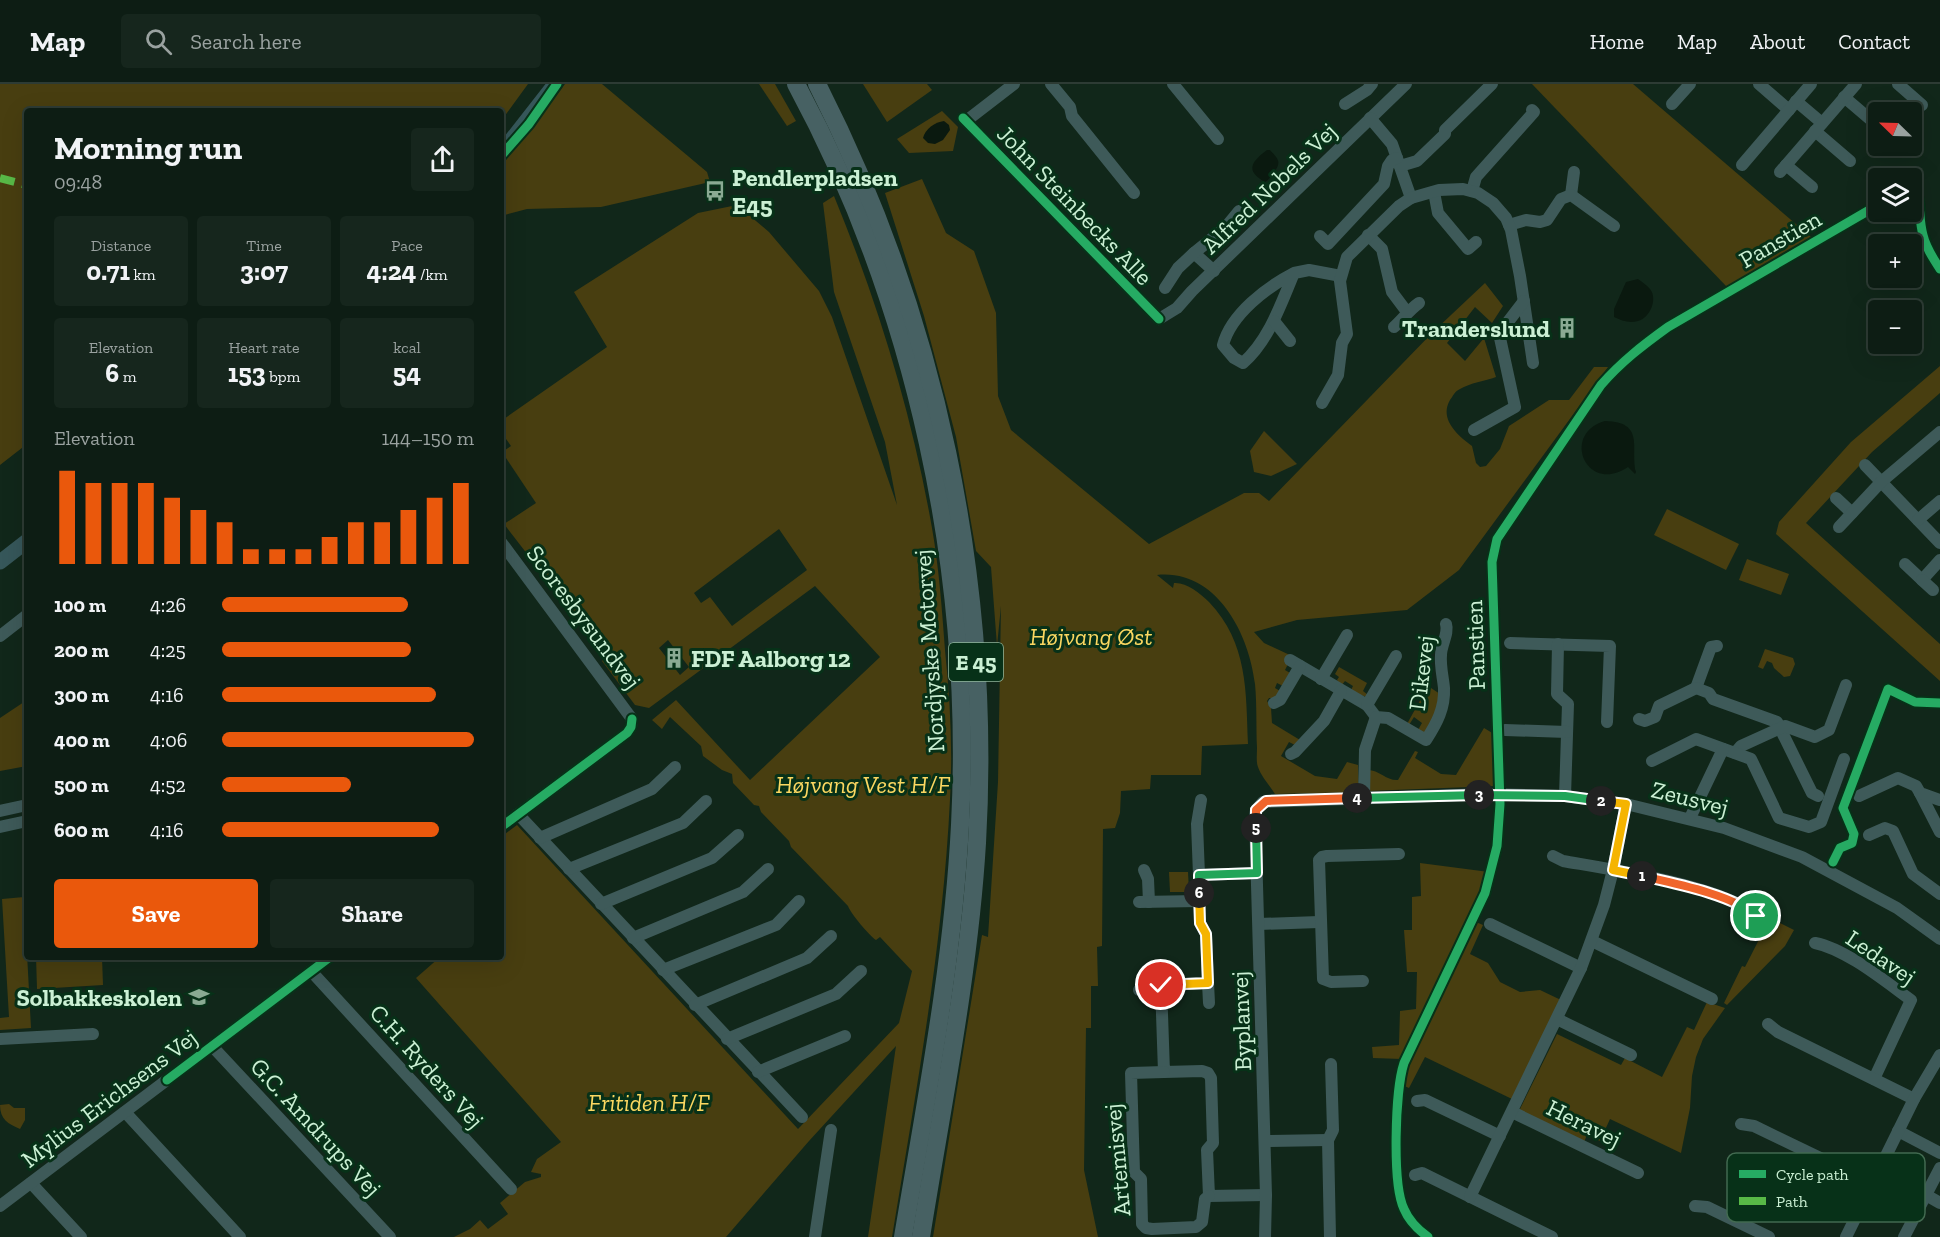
<!DOCTYPE html>
<meta charset="utf-8">
<style>
:root{--surface:#0d1d14;--page:#16261d;--text:#f1f3f6;--muted:#9aa2a0;--line:#2d3b34;--accent:#ea580c}
body{margin:0;font-family:"Zilla Slab",serif;background:var(--page);color:var(--text);height:100vh;display:flex;flex-direction:column;font-size:22px;white-space:nowrap}
*{box-sizing:border-box;margin:0}
p{font-size:20px;color:var(--muted)}
.icon{flex:none;width:33px;height:33px;fill:none;stroke:currentColor;stroke-width:2;stroke-linecap:round;stroke-linejoin:round}
.map{position:relative;flex:1;overflow:hidden}
.side{position:absolute;left:24px;top:24px;width:480px;height:852px;display:flex;flex-direction:column;background:var(--surface);border-radius:6px;box-shadow:0 6px 24px #0002,0 0 0 2px var(--line)}
.side>*{flex:none}
.needle{width:39px;rotate:293deg}
.tools{position:absolute;left:1868px;top:18px;display:grid;gap:12px}
.tools a{display:grid;place-items:center;width:54px;height:54px;border-radius:6px;background:var(--surface);box-shadow:0 6px 24px #0002,0 0 0 2px var(--line);font-size:30px}
.pin{position:absolute;display:grid;place-items:center;width:51px;height:51px;color:#fff;margin:-26px;border:3px solid #fff;border-radius:50%;box-shadow:0 2px 6px #0007}
.km{position:absolute;width:30px;height:30px;margin:-15px;border-radius:50%;background:#222;color:#fff;font-size:16px;line-height:30px;text-align:center}
.round{display:grid;place-items:center;flex:none;width:63px;height:63px;border-radius:6px;background:var(--page)}
.summary{display:flex;align-items:center;justify-content:space-between;height:102px;padding:0 30px}
h1{font-size:33px;font-weight:700;line-height:45px}
.metrics{display:grid;grid-template-columns:repeat(3,1fr);gap:9px;height:102px;padding:6px 30px}
.metrics div{display:grid;align-content:center;border-radius:6px;background:var(--page);text-align:center}
.metrics b{font-size:26px;font-weight:700}
.metrics small{font-size:16px;font-weight:400}
.metrics p{font-size:16px}
.chart{height:168px;padding:12px 30px}
.chart p{display:flex;justify-content:space-between}
.chart svg{width:100%;height:108px;margin-top:6px;stroke:var(--accent);stroke-width:6}
.action{display:flex;gap:12px;margin-top:auto;padding:12px 30px}
.action a{flex:1;height:69px;border-radius:6px;background:var(--accent);color:#fff;font-size:24px;font-weight:700;line-height:69px;text-align:center}
.action a+a{background:var(--page);color:var(--text)}
ul{padding:0 30px;list-style:none;font-size:20px}
li{display:grid;grid-template-columns:96px 72px 1fr;align-items:center;height:45px}
li i{height:15px;border-radius:8px;background:var(--accent)}
header{display:flex;align-items:center;gap:36px;box-sizing:border-box;height:84px;padding:0 30px;background:var(--surface);border-bottom:2px solid var(--line)}
header strong{font-size:28px}
nav{display:flex;gap:33px;margin-inline-start:auto;font-size:21px}
.search{width:420px;height:54px;background:var(--page);display:flex;align-items:center;gap:15px;box-sizing:border-box;padding:0 21px;border-radius:6px;color:var(--muted);font-size:22px}
.map>svg:first-child{display:block}
</style>
<header>
<strong>Map</strong>
<div class="search"><svg class="icon" aria-label="search" viewBox="0 0 24 24"><circle cx="10" cy="10" r="6"/><path d="M15 15l6 6"/></svg>Search here</div>
<nav><a>Home</a><a>Map</a><a>About</a><a>Contact</a></nav>
</header>
<div class="map">
<svg width="1940" height="1153" viewBox="0 0 1940 1153">
<rect width="100%" height="100%" fill="#11271a"/>
<g fill="#483e10" fill-rule="evenodd">
<path d="M0,0H528L501,37V27H27V360L0,381Z"/>
<path d="M565,0H602L707,88L710,98L601,123L527,125L501,132V79L525,52Z"/>
<path d="M759,0H775L796,37L787,42Z"/>
<path d="M863,0H927L932,6L887,38Z"/>
<path d="M1532,0H1633L1811,153L1727,203Z"/>
<path d="M942,27L958,43L953,67L909,69L897,55Z"/>
<path d="M922,95L946,149L974,167L996,229L998,312L1011,346L1149,460L1244,409H1259L1269,417L1434,247L1485,199L1503,222L1492,239L1475,223L1447,259L1465,277L1484,254L1496,293C1485,297 1470,299 1460,305C1455,307 1453,312 1450,316C1439,335 1457,351 1472,362L1476,379L1480,383L1486,382L1500,365L1509,342L1549,316H1569L1594,283H1608L1459,486L1407,526L1297,536L1254,548L1264,559L1292,572L1285,586L1290,589L1283,602L1277,599L1275,604L1280,607L1276,614H1269L1267,617L1271,624L1272,639L1300,656L1295,661L1289,658L1281,672L1315,692L1337,695L1347,678L1358,681L1359,708L1275,710C1270,702 1261,692 1258,683C1256,678 1257,670 1257,664C1256,643 1257,621 1255,600C1249,549 1216,485 1157,491L1173,504L1174,499C1186,498 1200,509 1209,518C1248,559 1246,607 1248,660L1202,662L1201,691H1151L1150,705L1121,707L1120,729L1115,744L1103,745L1102,862L1097,863L1098,902H1091V944H1086L1084,1086L1098,1153H933L982,851L988,853L998,698L1001,522L997,562L991,483L976,467L956,353L924,232L885,109Z"/>
<path d="M834,112C878,219 912,330 932,444C939,484 942,525 945,566C950,615 953,665 950,715C943,862 916,1007 892,1153H868L896,962L809,1057L726,1153H454L470,1145L480,1136L488,1145L508,1130L500,1119L525,1098L541,1093V1090L531,1088L537,1075L561,1058L416,894L440,873H501V753L517,741L798,1045L899,939L912,887L880,853L876,856C869,851 851,830 848,822L791,763L789,757L761,728L759,722L754,721L733,699L732,690L722,686L703,672L701,662L670,633L662,645L652,636L676,616L750,696L880,573L815,502L649,624L635,621L602,577L607,573L504,440L536,419L502,368L511,362L501,348V337L607,263L574,208L698,129L737,121L769,148L819,207L832,233L897,421L885,358L834,208L823,119ZM779,445L807,486L732,542L710,513L701,519L694,509ZM668,556L689,583L680,591L659,564Z"/>
<path d="M1940,282V309L1872,368L1806,439L1940,560V597L1776,450L1779,438L1851,358Z"/>
<path d="M1264,347L1297,380L1271,392L1254,388L1250,367Z"/>
<path d="M1667,425L1739,460L1726,486L1654,451Z"/>
<path d="M1747,475L1789,490L1781,511L1739,496Z"/>
<path d="M1765,565L1793,574L1795,580L1790,592L1784,593L1774,584L1772,579L1767,577L1763,585L1758,583Z"/>
<path d="M1339,583L1367,599L1363,607L1368,611L1367,613L1350,608L1353,602L1345,597L1341,602L1337,596L1339,593L1335,590Z"/>
<path d="M1428,602L1440,610V621L1425,649L1418,646L1422,639L1414,633L1409,641L1407,640Z"/>
<path d="M27,616V682L0,687V634Z"/>
<path d="M1484,644L1494,650L1495,702L1368,707V686C1379,686 1387,697 1398,696L1415,667L1418,668L1415,674L1441,690L1456,691Z"/>
<path d="M1420,779L1489,788L1472,831L1402,975L1373,974L1372,963L1399,961L1400,927L1416,925L1417,888H1407L1404,846H1412V813L1421,812Z"/>
<path d="M1169,788H1188L1189,808H1170Z"/>
<path d="M24,813L31,944L0,946V934L9,933L2,815Z"/>
<path d="M1770,834L1794,846L1785,862L1727,921L1724,919L1742,882L1745,883Z"/>
<path d="M1476,838L1483,841L1470,870L1488,879L1500,898L1520,908L1540,906L1561,916L1512,1015L1425,973L1409,1004L1402,1001L1414,964Z"/>
<path d="M36,873H102L103,901L37,905Z"/>
<path d="M1707,918L1725,924L1703,955L1696,973L1692,992L1690,1024L1681,1069L1610,1035L1600,1057L1587,1051L1584,1058L1519,1027L1557,950L1621,981L1625,974L1662,993L1687,943L1694,946Z"/>
<path d="M9,1020L14,1024H25V1036L20,1045C8,1040 0,1035 0,1021Z"/>
</g>
<g fill="#0a190f">
<path d="M944,37L949,41L950,46L943,56L935,60L928,59L923,54C925,45 935,38 944,37Z"/>
<path d="M1267,66H1270C1277,74 1282,77 1275,87C1271,92 1270,95 1265,98C1245,87 1251,78 1267,66Z"/>
<path d="M1638,195C1642,198 1647,201 1650,205C1658,215 1650,234 1638,237C1629,240 1621,236 1614,233V225L1626,198Z"/>
<path d="M1605,337C1646,338 1630,365 1636,388L1635,390L1628,383C1587,411 1560,350 1605,337Z"/>
</g>
<g fill="none" stroke-linecap="round" stroke-linejoin="round">
<g stroke="#3e5a59" stroke-width="12">
<path d="M1051,0L1070,23L1072,32L1134,109"/>
<path d="M1173,0L1218,55"/>
<path d="M1759,0L1789,26"/>
<path d="M1898,0L1922,21"/>
<path d="M1844,13L1878,42"/>
<path d="M1796,17L1822,39"/>
<path d="M1345,20L1367,6L1372,0"/>
<path d="M1672,20L1690,0"/>
<path d="M963,34L1159,235L1177,224L1192,207L1406,0"/>
<path d="M1370,34L1392,60L1411,114"/>
<path d="M966,37L1014,0"/>
<path d="M1815,47L1850,77"/>
<path d="M1742,81L1811,0"/>
<path d="M1786,81L1812,103"/>
<path d="M1400,82L1417,77L1445,50V46L1492,0"/>
<path d="M1780,88L1856,0"/>
<path d="M1472,107L1476,93L1534,28L1532,26"/>
<path d="M1434,108L1438,129L1468,165L1476,158"/>
<path d="M1571,111L1574,88"/>
<path d="M1509,141L1526,136L1540,138L1547,136L1561,115L1571,111L1614,142"/>
<path d="M1368,151L1382,165L1392,208L1407,228"/>
<path d="M1320,152L1328,160L1384,100L1388,82L1392,76L1397,74"/>
<path d="M1194,169L1214,187"/>
<path d="M1294,189C1267,203 1231,230 1223,261L1234,274L1243,279C1269,256 1281,220 1294,189L1309,186L1341,192"/>
<path d="M1165,204L1178,184L1194,169L1225,144L1239,127"/>
<path d="M1274,237L1290,257"/>
<path d="M1394,243C1403,235 1409,226 1419,219"/>
<path d="M1322,319L1338,291L1342,259L1347,250L1340,197L1347,173L1399,122L1411,114L1439,106L1463,105L1478,109L1493,119L1506,134L1511,146L1520,192L1533,279"/>
<path d="M1474,346L1515,323L1500,254L1501,247L1524,217"/>
<path d="M1865,381L1940,459"/>
<path d="M1836,414L1852,429"/>
<path d="M1918,436L1940,417"/>
<path d="M1839,443L1881,398L1940,348"/>
<path d="M501,458L632,635L631,643L627,649L501,743"/>
<path d="M1905,480L1922,496L1940,476"/>
<path d="M1922,496L1933,506"/>
<path d="M0,552L27,531"/>
<path d="M1510,559L1610,562L1607,638"/>
<path d="M1558,560L1557,610L1568,620L1565,712"/>
<path d="M1290,576L1367,621L1376,633L1388,634L1426,656C1437,639 1445,624 1444,604C1443,593 1440,582 1441,571C1441,561 1449,549 1446,540"/>
<path d="M1321,595L1347,551"/>
<path d="M1696,604L1711,563L1717,562"/>
<path d="M1274,619L1280,616L1300,582"/>
<path d="M1367,621L1396,572"/>
<path d="M1639,635L1645,637L1655,633L1659,622L1696,604L1709,609L1713,615L1777,638L1812,709L1818,712"/>
<path d="M1505,646L1567,648"/>
<path d="M1735,669L1741,662L1785,642L1815,653L1829,646L1846,601"/>
<path d="M1291,670L1295,668L1324,637L1341,607"/>
<path d="M1652,677L1696,655L1751,675L1779,734L1809,743L1821,738L1844,675"/>
<path d="M1920,709L1940,748"/>
<path d="M1859,712L1898,694L1916,702L1920,709L1940,716"/>
<path d="M1364,714L1365,666L1376,633"/>
<path d="M0,727L27,721"/>
<path d="M518,730L802,1033"/>
<path d="M1690,734L1723,665"/>
<path d="M0,743L27,737"/>
<path d="M1869,751L1885,744L1893,747L1913,790L1940,810"/>
<path d="M540,754L652,705L675,683"/>
<path d="M1553,772L1563,777C1608,785 1726,802 1756,832"/>
<path d="M569,785L683,739L706,717"/>
<path d="M1144,786L1148,795L1149,818"/>
<path d="M1257,789L1199,791L1200,839L1206,850L1208,899L1161,901L1164,988L1202,987L1208,989L1211,994L1213,1059L1207,1066L1209,1112L1266,1111"/>
<path d="M1199,791L1197,740L1201,716"/>
<path d="M1139,818L1199,817"/>
<path d="M601,820L712,774L738,751"/>
<path d="M1259,840L1319,838"/>
<path d="M1490,840L1581,884"/>
<path d="M633,854L743,808L768,785"/>
<path d="M1592,857L1712,915"/>
<path d="M1815,859C1846,865 1886,898 1911,916L1874,995"/>
<path d="M663,886L776,841L799,817"/>
<path d="M311,887L511,1105"/>
<path d="M1363,897L1331,898L1323,895L1319,776L1322,773L1327,772L1399,770"/>
<path d="M1208,899L1209,919"/>
<path d="M1139,906L1147,901H1161"/>
<path d="M695,921L807,874L831,852"/>
<path d="M1557,935L1631,971"/>
<path d="M1768,940L1778,948L1914,1015"/>
<path d="M0,955L93,950"/>
<path d="M727,955L836,910L861,887"/>
<path d="M212,962L390,1153"/>
<path d="M758,988L845,952"/>
<path d="M1164,988L1131,989L1134,1088L1141,1095L1142,1140L1146,1144L1152,1145L1196,1143L1202,1138L1205,1115L1209,1112"/>
<path d="M1417,1017L1425,1016L1500,1052"/>
<path d="M125,1028L240,1153"/>
<path d="M1512,1028L1638,1089"/>
<path d="M1741,1040L1754,1042L1872,1099"/>
<path d="M1898,1047L1940,1069"/>
<path d="M1265,1057L1328,1056"/>
<path d="M1415,1091L1422,1089L1552,1153"/>
<path d="M31,1099L81,1153"/>
<path d="M1926,1111L1940,1119"/>
<path d="M1470,1113L1581,884L1604,821L1613,786L1626,720"/>
<path d="M0,1122L330,873"/>
<path d="M1695,1122L1707,1123L1769,1153"/>
<path d="M815,1153L831,1046"/>
<path d="M1265,1153L1266,1111L1255,732L1256,726L1263,718L1486,710L1565,712L1626,720L1724,744L1802,773L1897,824L1940,855"/>
<path d="M1330,1153L1328,1056L1333,1046L1331,980"/>
<path d="M1846,1153L1914,1015L1940,971"/>
<path d="M1904,1153L1940,1084"/>
</g>
<g stroke="#36575a" stroke-width="15">
<path d="M501,69L555,0"/>
<path d="M0,478L27,457"/>
</g>
<g stroke="#476163" stroke-width="18">
<path d="M796,0C916,222 973,489 960,741C953,879 926,1016 903,1153"/>
<path d="M817,0C936,233 992,497 977,759C969,891 942,1022 921,1153"/>
</g>
<path stroke="#58b947" stroke-width="8" stroke-dasharray="15 8" stroke-linecap="butt" d="M0,94L27,101"/>
<g stroke="#073118" stroke-width="13">
<g id="cycleway">
<path d="M963,34L1159,235"/>
<path d="M501,72L529,40L557,0"/>
<path d="M1913,100C1922,119 1918,133 1923,151C1926,164 1933,174 1940,185"/>
<path d="M501,743L627,649L631,643L632,635"/>
<path d="M1833,778L1840,764L1852,759L1854,750L1843,724L1888,605L1915,618L1940,619"/>
<path d="M167,996L330,873"/>
<path d="M1428,1153C1417,1145 1409,1137 1404,1125C1392,1100 1395,1006 1404,979L1485,809L1497,762L1500,720L1492,478L1497,455L1601,301C1621,278 1643,261 1668,243L1878,121"/>
</g>
</g>
<use href="#cycleway" stroke="#26ab63" stroke-width="9"/>
</g>
<g fill="none" stroke-linecap="round" stroke-linejoin="round">
<g stroke="#fff" stroke-width="12">
<path id="split-1" d="M1642,792C1673,799 1734,811 1756,832"/>
</g>
<g stroke="#fff" stroke-width="12">
<path id="split-2" d="M1601,717L1626,720L1613,786L1642,792"/>
</g>
<g stroke="#fff" stroke-width="12">
<path id="split-3" d="M1479,711L1565,712L1601,717"/>
</g>
<g stroke="#fff" stroke-width="12">
<path id="split-4" d="M1357,714L1479,711"/>
</g>
<g stroke="#fff" stroke-width="12">
<path id="split-5" d="M1256,744V726L1266,717L1357,714"/>
</g>
<g stroke="#fff" stroke-width="12">
<path id="split-6" d="M1199,809V791L1257,789L1256,744"/>
</g>
<g stroke="#fff" stroke-width="12">
<path id="split-7" d="M1161,901L1208,899L1206,850L1200,839L1199,809"/>
</g>
<use href="#split-1" stroke="#f0652b" stroke-width="8"/>
<use href="#split-2" stroke="#f5b400" stroke-width="8"/>
<use href="#split-3" stroke="#22a559" stroke-width="8"/>
<use href="#split-4" stroke="#22a559" stroke-width="8"/>
<use href="#split-5" stroke="#f0652b" stroke-width="8"/>
<use href="#split-6" stroke="#22a559" stroke-width="8"/>
<use href="#split-7" stroke="#f5b400" stroke-width="8"/>
</g>
<defs>
<g id="bus-bare" transform="scale(1.62)"><path d="M-5-6H5V4H4V6H2V4H-2V6H-4V4H-5ZM-3.5-4V0h7V-4ZM-3.5 1.2v1.5H-2V1.2ZM2 1.2v1.5H3.5V1.2Z" fill="#8aaa93" stroke="#073118" stroke-width="2.5" paint-order="stroke"/></g>
<g id="building-bare" transform="scale(1.62)"><path d="M-4-6H4V6H1V3H-1V6H-4ZM-2.5-4.3h1.7v1.8h-1.7ZM.8-4.3h1.7v1.8H.8ZM-2.5-1h1.7V.8h-1.7ZM.8-1h1.7V.8H.8Z" fill="#8aaa93" stroke="#073118" stroke-width="2.5" paint-order="stroke"/></g>
<g id="school-bare" transform="scale(1.62)"><path d="M0-5L7-2L0 1L-7-2ZM-4 1L0 2.5L4 1V4Q0 6-4 4Z" fill="#8aaa93" stroke="#073118" stroke-width="2.5" paint-order="stroke"/></g>
</defs>
<g fill-rule="evenodd">
<use href="#bus-bare" x="715" y="107"/>
<use href="#building-bare" x="1567" y="244"/>
<use href="#building-bare" x="674" y="574"/>
<use href="#school-bare" x="199" y="913"/>
</g>
<g text-anchor="middle" dominant-baseline="central" stroke-width="6" stroke-linejoin="round" paint-order="stroke">
<rect fill="#073118" stroke="#90b79c" stroke-width="1.5" x="949" y="559" width="54" height="38" rx="4.5"/>
<g font-size="22" font-weight="bold" fill="#cbf0d4">
<text x="976" y="578">E 45</text>
</g>
<g font-size="24" font-weight="bold" fill="#cbf0d4" stroke="#073118" text-anchor="start">
<text x="732" y="93">Pendlerpladsen<tspan x="732" dy="28">E45</tspan></text>
<text x="1550" y="244" text-anchor="end">Tranderslund</text>
<text x="691" y="574">FDF Aalborg 12</text>
<text x="182" y="913" text-anchor="end">Solbakkeskolen</text>
</g>
<g font-size="24" fill="#cbf0d4" stroke="#073118">
<text transform="translate(1269 104) rotate(-44)">Alfred Nobels Vej</text>
<text transform="translate(1075 121) rotate(46)">John Steinbecks Alle</text>
<text transform="translate(1780 155) rotate(-30)">Panstien</text>
<text transform="translate(584 533) rotate(53)">Scoresbysundvej</text>
<text transform="translate(1475 561) rotate(-92)">Panstien</text>
<text transform="translate(929 567) rotate(-94)">Nordjyske Motorvej</text>
<text transform="translate(1421 589) rotate(-83)">Dikevej</text>
<text transform="translate(1690 714) rotate(14)">Zeusvej</text>
<text transform="translate(1881 873) rotate(34)">Ledavej</text>
<text transform="translate(1241 937) rotate(-92)">Byplanvej</text>
<text transform="translate(427 982) rotate(48)">C.H. Ryders Vej</text>
<text transform="translate(109 1014) rotate(-37)">Mylius Erichsens Vej</text>
<text transform="translate(1584 1039) rotate(26)">Heravej</text>
<text transform="translate(316 1043) rotate(47)">G.C. Amdrups Vej</text>
<text transform="translate(1117 1076) rotate(-95)">Artemisvej</text>
</g>
<g font-size="24" font-style="italic" fill="#fbd761" stroke="#073118">
<text x="1091" y="552">Højvang Øst</text>
<text x="863" y="700">Højvang Vest H/F</text>
<text x="649" y="1018">Fritiden H/F</text>
</g>
</g>
<rect x="1727" y="1069" width="198" height="69" rx="9" fill="#073118" stroke="#426a50" stroke-width="1.5"/>
<rect x="1739" y="1086" width="27" height="8" fill="#26ab63"/>
<rect x="1739" y="1113" width="27" height="8" fill="#58b947"/>
<g font-size="16" fill="#cbf0d4">
<text x="1776" y="1096">Cycle path</text>
<text x="1776" y="1123">Path</text>
</g>
</svg>
<div class="tools">
<a><svg class="needle" viewBox="-14 -14 28 28"><path d="M0-13l5 13h-10z" fill="#e53935"/><path d="M0 13l5-13h-10z" fill="#9aa2a0"/></svg></a>
<a><svg class="icon" aria-label="layers" viewBox="0 0 24 24"><path d="M12 4l9 5-9 5-9-5zM3 14l9 5 9-5"/></svg></a>
<a>+</a>
<a>−</a>
</div>
<div class="pin" style="left:1756px;top:832px;background:#1e9e55"><svg class="icon" aria-label="arrive" viewBox="0 0 24 24"><path d="M6 21V4h12l-3 4 3 4H6"/></svg></div>
<div class="pin" style="left:1161px;top:901px;background:#d93025"><svg class="icon" aria-label="check" viewBox="0 0 24 24"><path d="M5 12l5 5 9-10"/></svg></div>
<b class="km" style="left:1642px;top:792px">1</b>
<b class="km" style="left:1601px;top:717px">2</b>
<b class="km" style="left:1479px;top:711px">3</b>
<b class="km" style="left:1357px;top:714px">4</b>
<b class="km" style="left:1256px;top:744px">5</b>
<b class="km" style="left:1199px;top:809px">6</b>
<section class="side">
<div class="summary"><div><h1>Morning run</h1><p>09:48</p></div><a class="round"><svg class="icon" aria-label="share" viewBox="0 0 24 24"><path d="M12 15V3M7 8l5-5 5 5M5 13v7h14v-7"/></svg></a></div>
<div class="metrics">
<div><p>Distance</p><b>0.71<small> km</small></b></div>
<div><p>Time</p><b>3:07</b></div>
<div><p>Pace</p><b>4:24<small> /km</small></b></div>
</div>
<div class="metrics">
<div><p>Elevation</p><b>6<small> m</small></b></div>
<div><p>Heart rate</p><b>153<small> bpm</small></b></div>
<div><p>kcal</p><b>54</b></div>
</div>
<div class="chart"><p><span>Elevation</span>144–150 m</p>
<svg viewBox="0 0 160 44" preserveAspectRatio="none"><path d="M5 44V6M15 44V11M25 44V11M35 44V11M45 44V17M55 44V22M65 44V27M75 44V38M85 44V38M95 44V38M105 44V33M115 44V27M125 44V27M135 44V22M145 44V17M155 44V11"/></svg>
</div>
<ul>
<li><b>100 m</b>4:26<i style="width:74%"></i></li>
<li><b>200 m</b>4:25<i style="width:75%"></i></li>
<li><b>300 m</b>4:16<i style="width:85%"></i></li>
<li><b>400 m</b>4:06<i style="width:100%"></i></li>
<li><b>500 m</b>4:52<i style="width:51%"></i></li>
<li><b>600 m</b>4:16<i style="width:86%"></i></li>
</ul>
<div class="action"><a>Save</a><a>Share</a></div>
</section>
</div>
